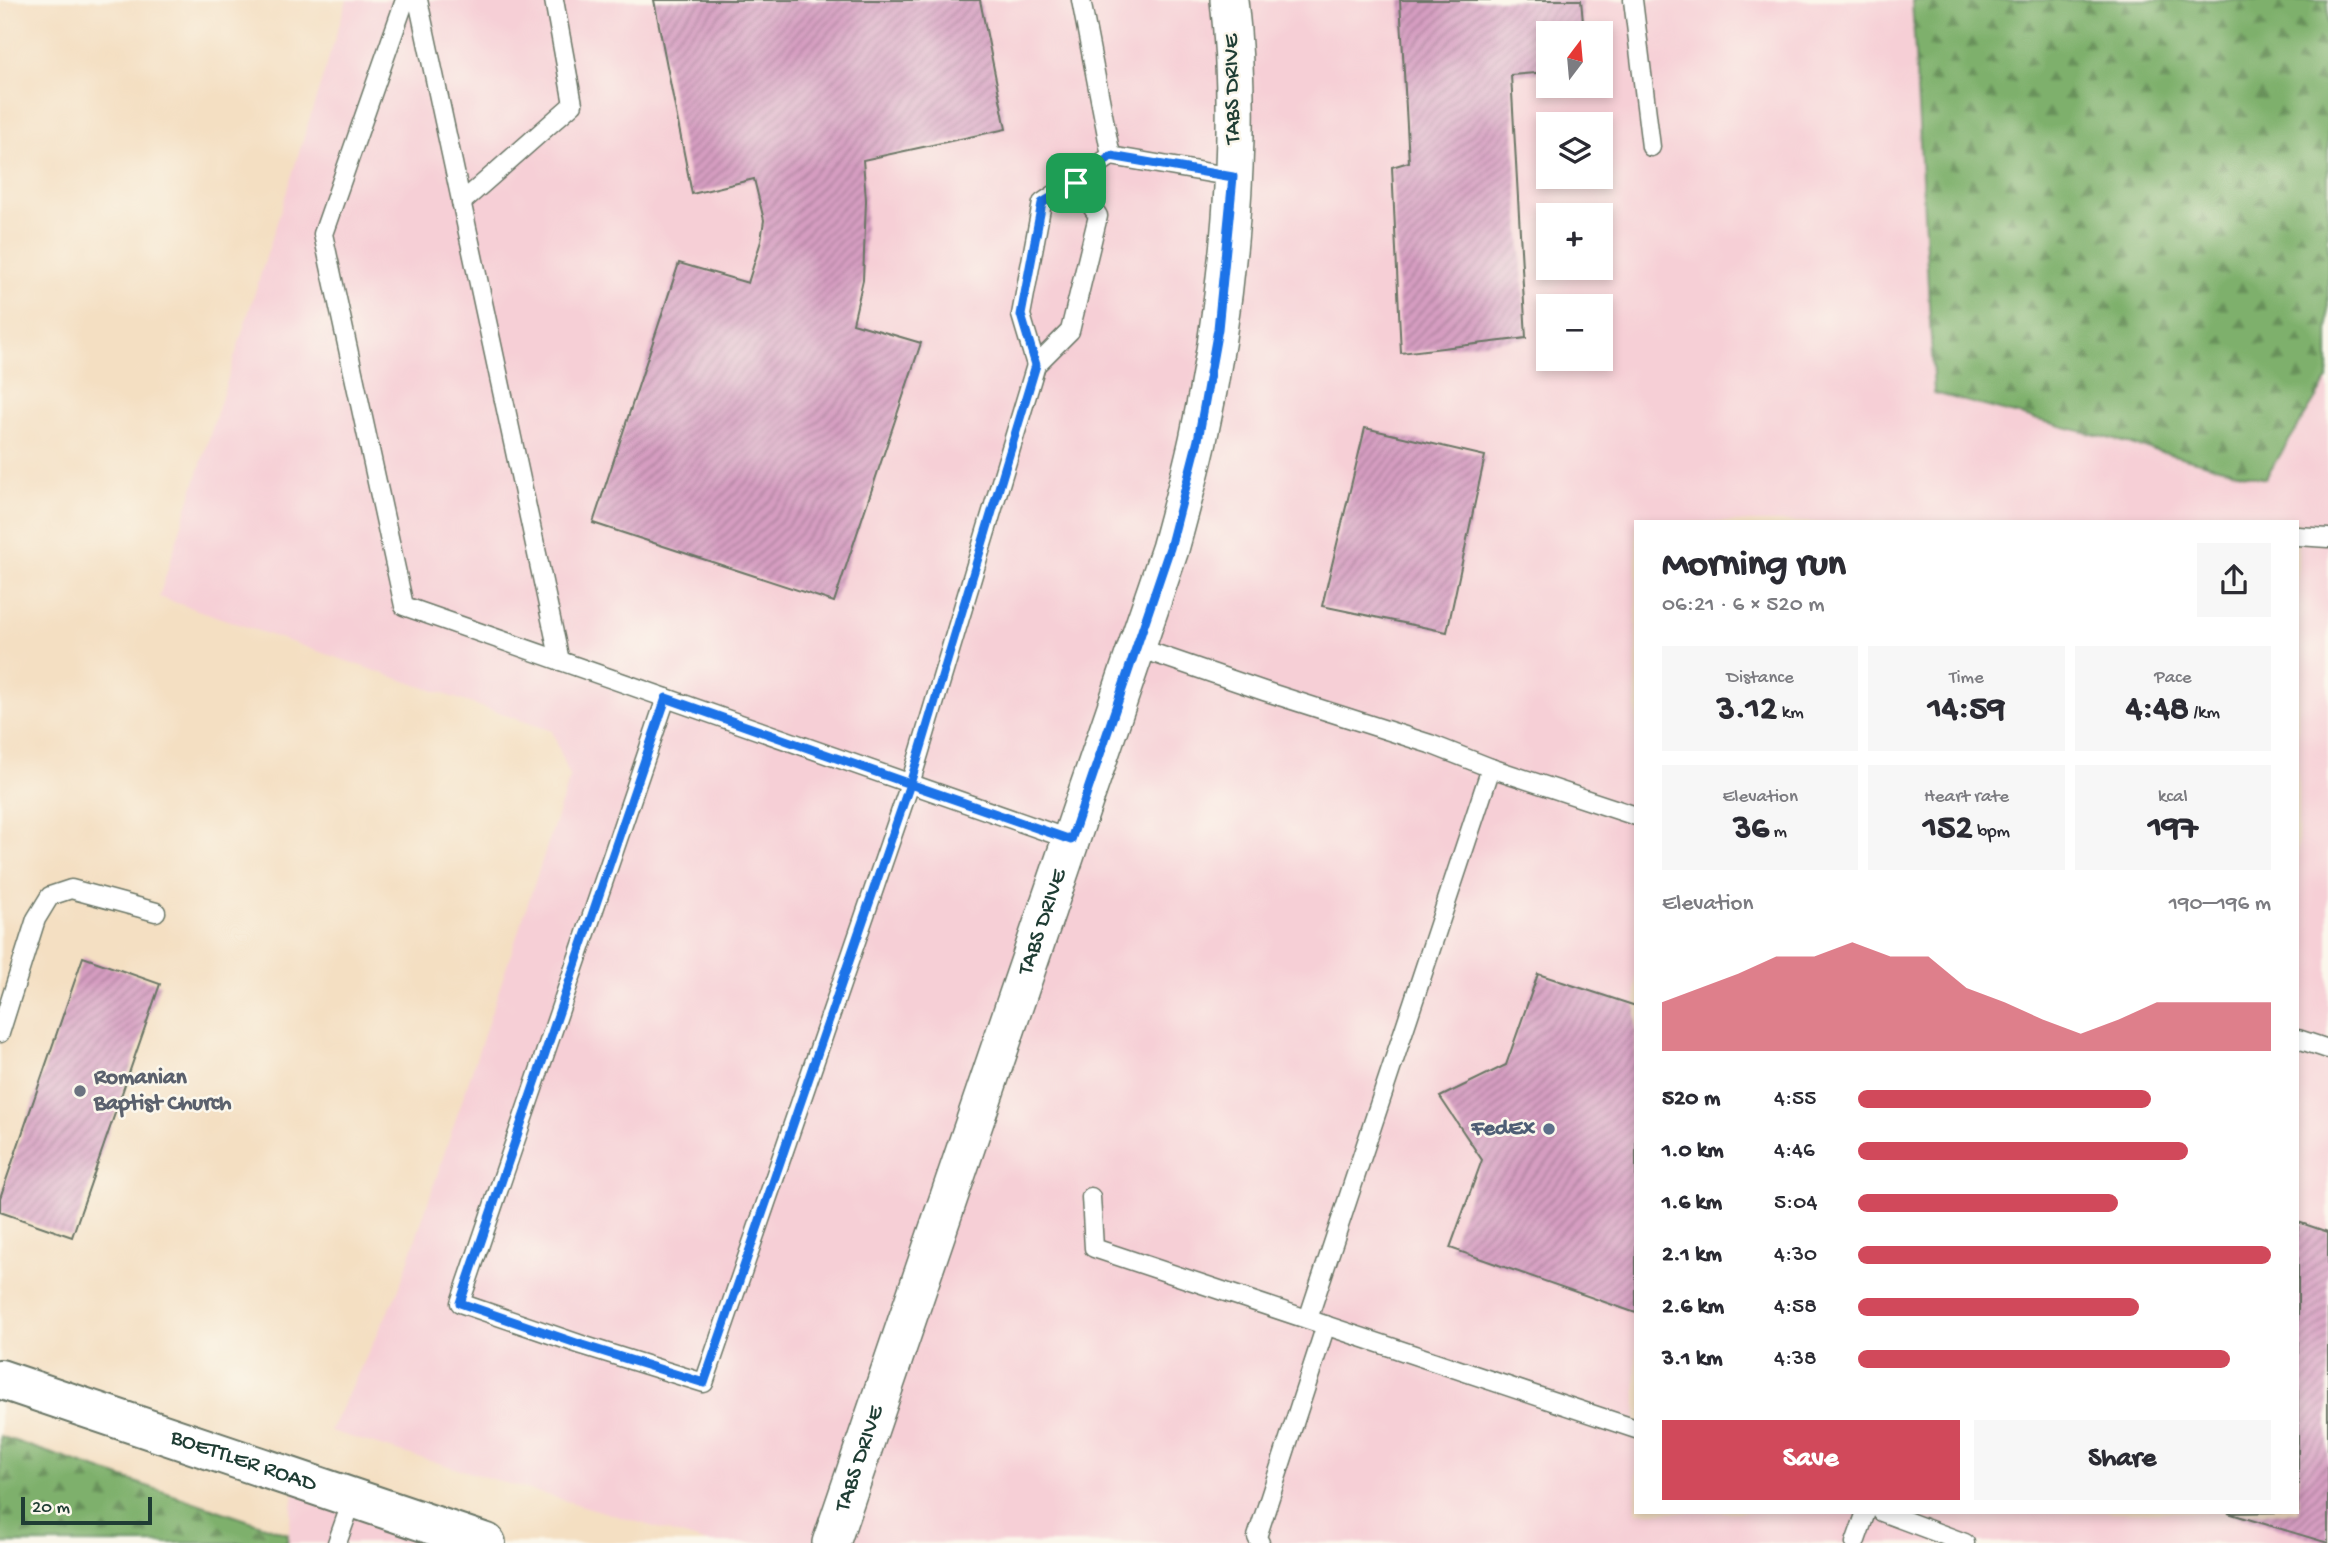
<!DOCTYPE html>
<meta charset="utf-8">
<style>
:root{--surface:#fff;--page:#f7f7f7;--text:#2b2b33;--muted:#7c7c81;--accent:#d1495b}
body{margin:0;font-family:"Gochi Hand",sans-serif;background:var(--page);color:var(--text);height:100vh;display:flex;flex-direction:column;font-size:26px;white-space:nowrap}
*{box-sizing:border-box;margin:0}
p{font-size:23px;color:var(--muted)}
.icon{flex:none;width:38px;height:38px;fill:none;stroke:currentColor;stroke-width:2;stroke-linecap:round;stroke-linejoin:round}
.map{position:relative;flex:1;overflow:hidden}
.details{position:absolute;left:1634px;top:520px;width:665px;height:994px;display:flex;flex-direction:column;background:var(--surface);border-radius:0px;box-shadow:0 4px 10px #0003}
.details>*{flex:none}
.needle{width:46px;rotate:16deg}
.buttons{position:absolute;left:1536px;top:21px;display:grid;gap:14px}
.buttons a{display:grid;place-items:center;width:77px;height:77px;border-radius:0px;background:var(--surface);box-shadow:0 4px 10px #0003;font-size:35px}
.scale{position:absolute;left:21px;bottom:18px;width:131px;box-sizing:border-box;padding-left:7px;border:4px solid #1f3d34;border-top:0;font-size:19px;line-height:24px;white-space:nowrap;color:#1f3d34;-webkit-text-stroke:5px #fbf7ec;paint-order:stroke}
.pin{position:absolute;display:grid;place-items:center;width:60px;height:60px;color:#fff;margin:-30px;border-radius:14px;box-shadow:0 4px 10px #0006}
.round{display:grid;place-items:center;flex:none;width:74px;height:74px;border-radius:0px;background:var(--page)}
.overview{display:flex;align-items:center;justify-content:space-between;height:119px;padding:0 28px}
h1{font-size:38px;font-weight:800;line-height:52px}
.figures{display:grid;grid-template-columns:repeat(3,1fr);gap:10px;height:119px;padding:7px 28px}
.figures div{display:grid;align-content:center;border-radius:0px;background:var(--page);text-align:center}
.figures b{font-size:35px;font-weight:800}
.figures small{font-size:19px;font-weight:400}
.figures p{font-size:19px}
.chart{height:196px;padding:14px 28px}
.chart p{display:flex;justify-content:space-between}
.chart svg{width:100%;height:126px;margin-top:7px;fill:var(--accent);opacity:.7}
.action{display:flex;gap:14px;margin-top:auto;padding:14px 28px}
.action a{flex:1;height:80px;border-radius:0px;background:var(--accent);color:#fff;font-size:28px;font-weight:800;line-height:80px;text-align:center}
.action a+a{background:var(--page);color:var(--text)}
ul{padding:0 28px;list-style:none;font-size:23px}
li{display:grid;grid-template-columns:112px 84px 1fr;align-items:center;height:52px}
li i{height:18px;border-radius:9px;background:var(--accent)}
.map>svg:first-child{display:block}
</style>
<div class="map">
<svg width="2328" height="1543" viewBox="0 0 2328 1543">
<defs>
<pattern id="forest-firs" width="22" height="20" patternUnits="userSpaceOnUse" patternTransform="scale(1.75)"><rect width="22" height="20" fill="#7eb06c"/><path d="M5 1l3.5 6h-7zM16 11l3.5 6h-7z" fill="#67905a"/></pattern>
<pattern id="building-hatch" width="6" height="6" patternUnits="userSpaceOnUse" patternTransform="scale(1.75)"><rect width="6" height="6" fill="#d69dc1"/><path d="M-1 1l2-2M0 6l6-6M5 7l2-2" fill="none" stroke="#ad819e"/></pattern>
</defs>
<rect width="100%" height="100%" fill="#fbf7ec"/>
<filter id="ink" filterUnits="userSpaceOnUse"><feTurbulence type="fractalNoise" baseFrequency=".0143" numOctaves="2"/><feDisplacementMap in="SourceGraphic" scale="14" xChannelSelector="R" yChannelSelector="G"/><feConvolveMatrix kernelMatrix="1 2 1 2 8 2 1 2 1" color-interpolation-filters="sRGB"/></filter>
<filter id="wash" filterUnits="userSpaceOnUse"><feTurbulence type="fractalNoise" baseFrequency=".00686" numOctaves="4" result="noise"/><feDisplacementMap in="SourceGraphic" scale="28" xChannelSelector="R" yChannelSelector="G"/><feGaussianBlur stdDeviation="1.57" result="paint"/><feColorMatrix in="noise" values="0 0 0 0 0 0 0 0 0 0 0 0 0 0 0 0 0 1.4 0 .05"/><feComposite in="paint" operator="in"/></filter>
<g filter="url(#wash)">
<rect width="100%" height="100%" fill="#f4dfc2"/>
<g fill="#f6cfd6" fill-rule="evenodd">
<path d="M347,0H2328V1543H708L330,1431L399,1289L570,777L552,731L159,597ZM1549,33H1601V86H1549ZM1549,124H1601V177H1549ZM1549,215H1601V268H1549ZM1549,306H1601V359H1549ZM1636,522H2298V1512H1636Z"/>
<path d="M296,1479L486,1543H287Z"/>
</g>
<g fill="url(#forest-firs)" stroke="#4e7650" stroke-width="2">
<path d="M1912,0H2328V379L2265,479L1934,393Z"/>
<path d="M0,1436L288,1534L287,1543H0Z"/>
</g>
<g id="blocks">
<g fill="url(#building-hatch)">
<path d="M654,0H980L1006,129L863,160L866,200L863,280L853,323L921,343L834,602L593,523L679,263L748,283L761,241L764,220L754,179L692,194Z"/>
<path d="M1400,0H1581L1584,33H1549V72L1511,75L1526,338L1401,353L1392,167L1409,162Z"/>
<path d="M1365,428L1485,456L1447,632L1322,606Z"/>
<path d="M83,957L160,984L72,1237L0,1212V1198Z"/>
<path d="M1538,974L1636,1006V1313L1450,1248L1482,1160L1440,1097L1506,1065Z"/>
<path d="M2298,1222L2328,1232V1543L2228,1513L2298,1512Z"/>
</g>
</g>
</g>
<g filter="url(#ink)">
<use href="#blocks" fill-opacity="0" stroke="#6a7666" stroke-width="2"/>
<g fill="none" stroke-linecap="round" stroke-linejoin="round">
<g stroke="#6a7666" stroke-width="21">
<g id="service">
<path d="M405,0L323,234L404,606L1071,840"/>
<path d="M418,0L560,661"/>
<path d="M1633,0L1651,147"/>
<path d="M1111,156L1233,177"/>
<path d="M461,203L573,104L554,0"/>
<path d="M1036,365L1021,315L1042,203L1111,156L1081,0"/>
<path d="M2298,536L2328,538"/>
<path d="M1136,647L1264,691L1430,744L1491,768L1636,816"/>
<path d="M666,698L460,1303L582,1345L704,1383L910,784L1036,365L1070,331L1098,216L1076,182"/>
<path d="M0,1033L36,919L50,896L71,889L156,912"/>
<path d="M2298,1039L2328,1049"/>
<path d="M1091,1197L1094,1248L1636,1429"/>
<path d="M1308,1319L1491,768"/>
<path d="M1882,1512L1965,1543"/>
<path d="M337,1543L353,1498"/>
<path d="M1260,1543L1257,1537L1326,1325"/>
<path d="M1855,1543L1866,1512"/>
</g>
</g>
<g stroke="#6a7666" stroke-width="40">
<g id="minor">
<path id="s1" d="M831,1543L1170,549C1180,512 1190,476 1198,440C1228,303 1245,139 1229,0"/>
</g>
</g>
<g stroke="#6a7666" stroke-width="42">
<g id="tertiary">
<path id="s2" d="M0,1379L486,1543"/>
</g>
</g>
<use href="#service" stroke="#fff" stroke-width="18"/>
<use href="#minor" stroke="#fff" stroke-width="37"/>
<use href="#tertiary" stroke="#fff" stroke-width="38"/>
</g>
</g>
<g fill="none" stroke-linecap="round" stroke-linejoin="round" filter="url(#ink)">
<g stroke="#fff" stroke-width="14">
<path id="route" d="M1076,183L1042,203L1021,315L1036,365L910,784L666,698L460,1303L582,1345L704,1383L910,784L1071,840L1170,548L1198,440L1218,329L1233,177L1111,156L1076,183"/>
</g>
<use href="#route" stroke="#1a73e8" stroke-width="9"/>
</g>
<circle fill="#6b7280" stroke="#fbf7ec" stroke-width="2.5" cx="80" cy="1091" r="7"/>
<circle fill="#5c6f8a" stroke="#fbf7ec" stroke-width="2.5" cx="1549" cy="1129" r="7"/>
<g text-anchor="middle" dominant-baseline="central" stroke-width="5" stroke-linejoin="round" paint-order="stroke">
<g font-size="23" fill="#1f3d34" stroke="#fbf7ec">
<text transform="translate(1233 89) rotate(-91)">TABS DRIVE</text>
<text stroke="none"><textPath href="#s1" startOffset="656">TABS DRIVE</textPath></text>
<text stroke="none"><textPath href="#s1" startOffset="89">TABS DRIVE</textPath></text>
<text stroke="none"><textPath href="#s2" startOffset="257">BOETTLER ROAD</textPath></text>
</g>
<g font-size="23" font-weight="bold" fill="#5b616d" stroke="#fbf7ec" text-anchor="start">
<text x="94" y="1078">Romanian<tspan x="94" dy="26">Baptist Church</tspan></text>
</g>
<g font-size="23" font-weight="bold" fill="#4e5e75" stroke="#fbf7ec" text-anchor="end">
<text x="1535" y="1129">FedEx</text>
</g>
</g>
</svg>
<div class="buttons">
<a><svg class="needle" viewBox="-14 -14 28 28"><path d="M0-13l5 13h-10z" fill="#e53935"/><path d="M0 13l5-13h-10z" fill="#7c7c81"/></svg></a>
<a><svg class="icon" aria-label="layers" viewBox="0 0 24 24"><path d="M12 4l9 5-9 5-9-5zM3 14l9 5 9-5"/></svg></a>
<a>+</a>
<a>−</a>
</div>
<div class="scale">20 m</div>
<div class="pin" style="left:1076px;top:183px;background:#1e9e55"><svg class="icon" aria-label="arrive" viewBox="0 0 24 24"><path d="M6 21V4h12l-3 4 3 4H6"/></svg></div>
<section class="details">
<div class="overview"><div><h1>Morning run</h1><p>06:21 · 6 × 520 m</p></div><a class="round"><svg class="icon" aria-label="share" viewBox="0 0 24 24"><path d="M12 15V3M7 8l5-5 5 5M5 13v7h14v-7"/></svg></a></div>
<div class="figures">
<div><p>Distance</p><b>3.12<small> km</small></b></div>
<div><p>Time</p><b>14:59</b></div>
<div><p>Pace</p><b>4:48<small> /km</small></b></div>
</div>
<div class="figures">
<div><p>Elevation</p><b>36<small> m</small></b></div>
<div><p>Heart rate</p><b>152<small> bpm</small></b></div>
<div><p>kcal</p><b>197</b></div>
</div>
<div class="chart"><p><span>Elevation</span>190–196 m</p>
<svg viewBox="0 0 160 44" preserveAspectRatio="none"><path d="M0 44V27L10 22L20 17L30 11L40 11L50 6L60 11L70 11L80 22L90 27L100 33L110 38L120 33L130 27L140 27L150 27L160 27V44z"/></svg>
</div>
<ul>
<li><b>520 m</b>4:55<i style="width:71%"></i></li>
<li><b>1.0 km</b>4:46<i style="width:80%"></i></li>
<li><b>1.6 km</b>5:04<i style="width:63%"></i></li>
<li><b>2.1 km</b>4:30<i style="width:100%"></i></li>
<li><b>2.6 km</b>4:58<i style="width:68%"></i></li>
<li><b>3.1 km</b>4:38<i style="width:90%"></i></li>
</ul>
<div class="action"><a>Save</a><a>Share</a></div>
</section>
</div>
